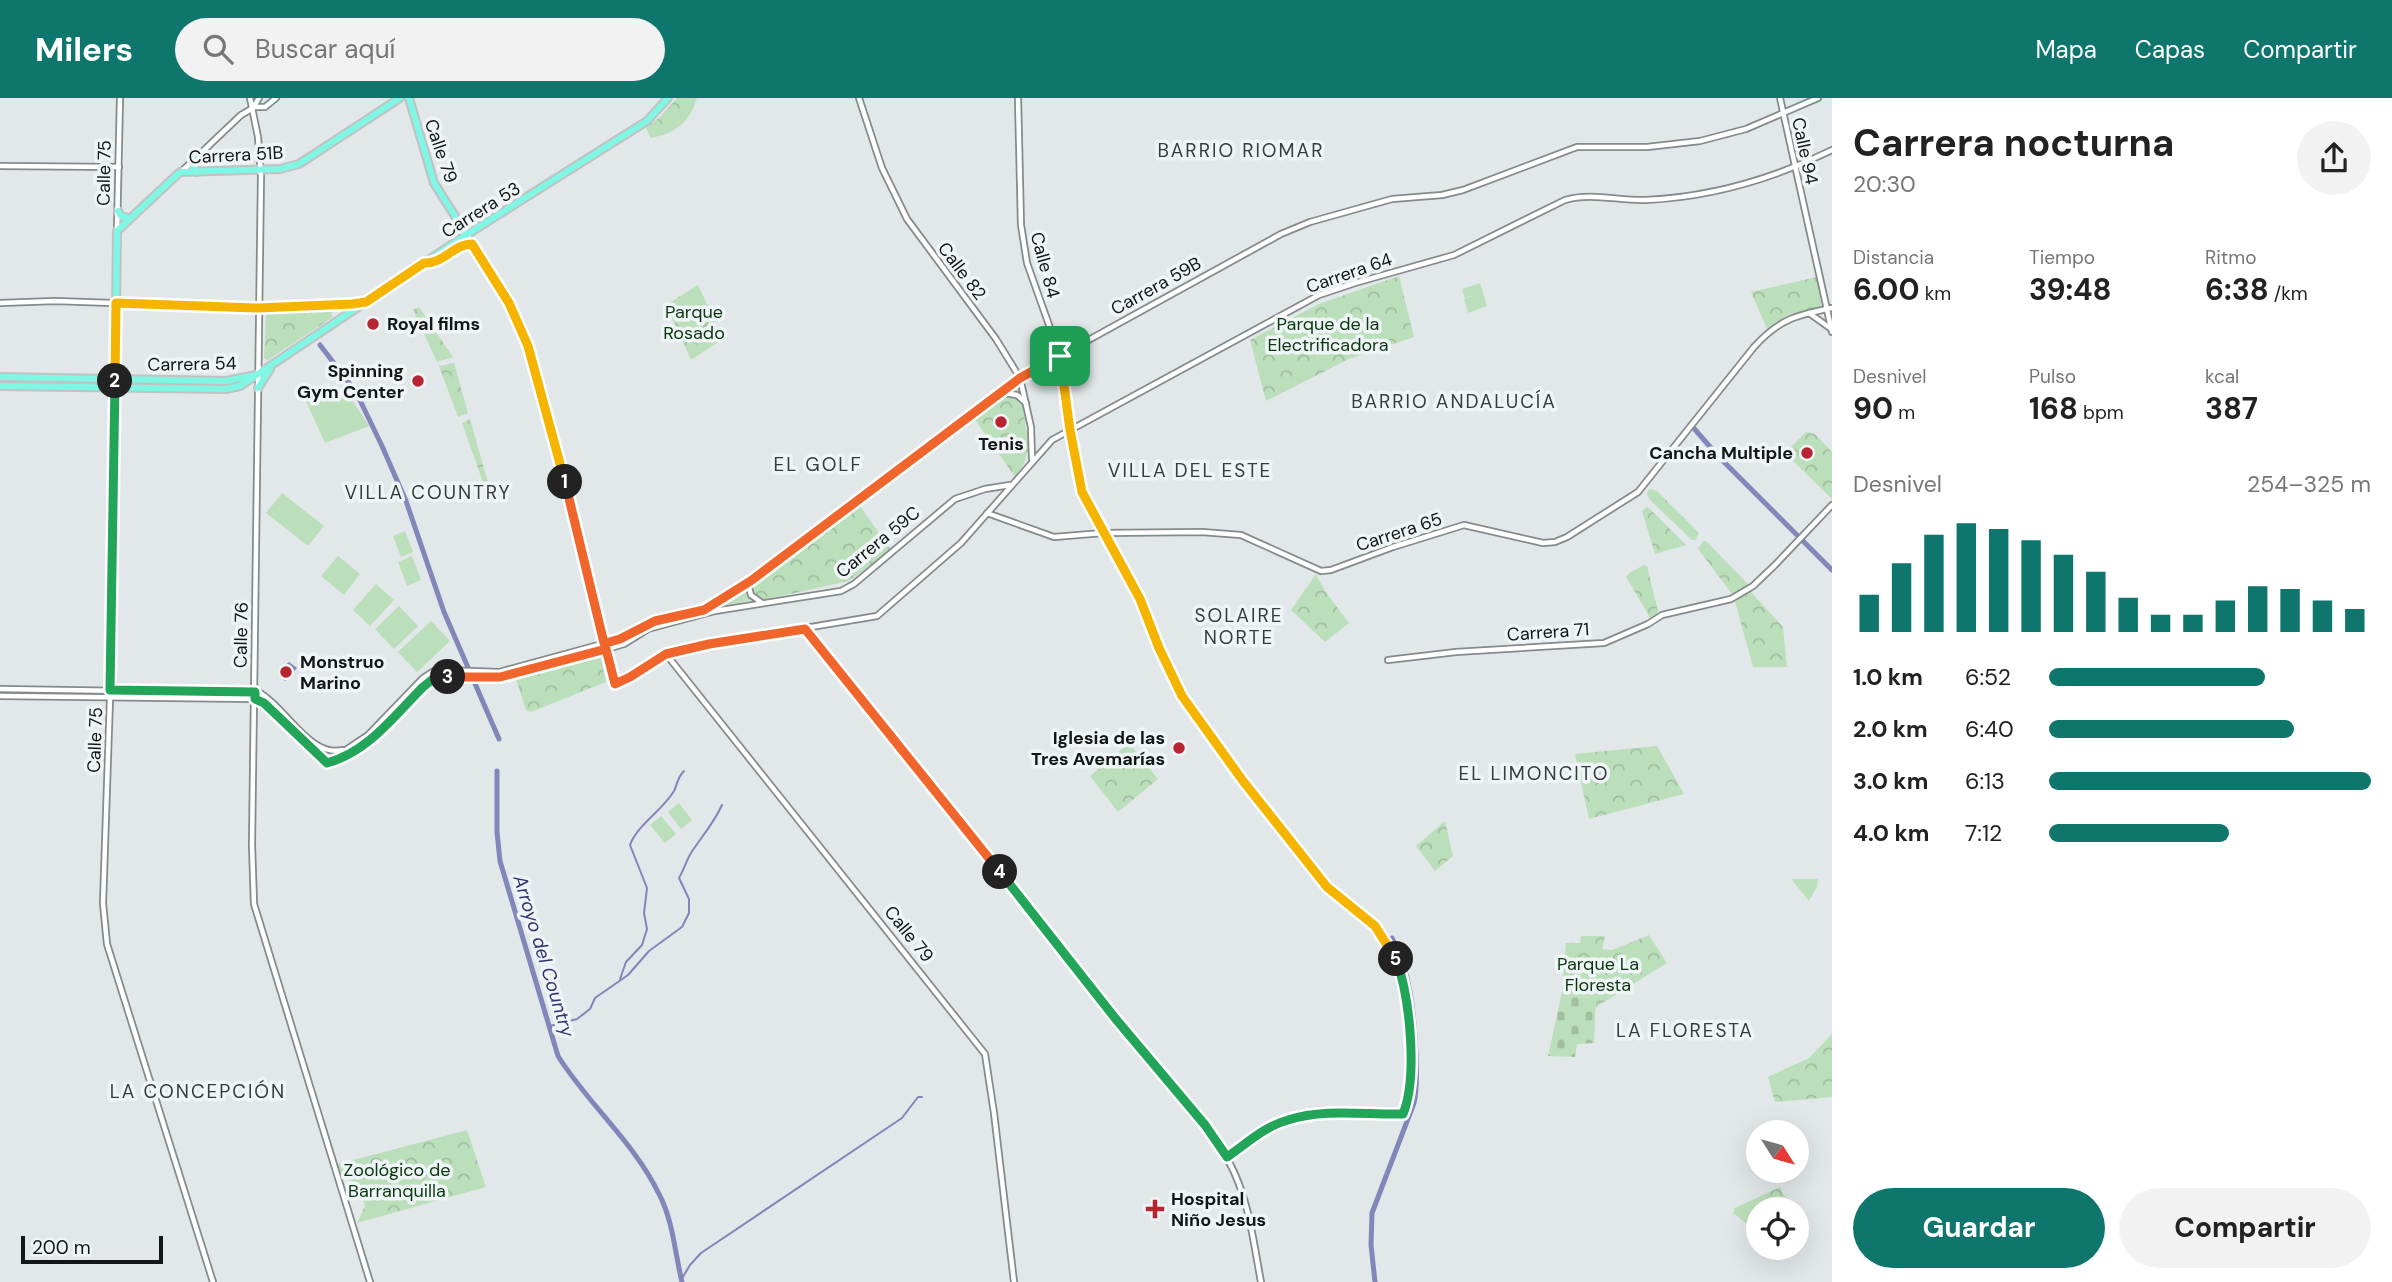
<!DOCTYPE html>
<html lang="es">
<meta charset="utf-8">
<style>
:root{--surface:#fff;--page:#f2f2f2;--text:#222;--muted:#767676;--accent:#0f766e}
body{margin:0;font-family:"DM Sans",sans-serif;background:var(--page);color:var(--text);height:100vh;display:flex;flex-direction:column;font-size:26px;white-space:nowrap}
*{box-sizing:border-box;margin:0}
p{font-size:23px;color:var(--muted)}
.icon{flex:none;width:38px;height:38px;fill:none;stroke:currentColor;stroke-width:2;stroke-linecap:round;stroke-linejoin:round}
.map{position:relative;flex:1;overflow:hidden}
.details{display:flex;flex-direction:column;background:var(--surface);width:560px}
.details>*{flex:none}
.needle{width:46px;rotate:127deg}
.fabs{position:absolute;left:1746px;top:1022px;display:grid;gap:14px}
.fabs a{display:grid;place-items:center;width:63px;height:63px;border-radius:50%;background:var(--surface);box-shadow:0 7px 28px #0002;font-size:35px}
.scale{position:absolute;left:21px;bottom:18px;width:142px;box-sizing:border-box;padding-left:7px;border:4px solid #141516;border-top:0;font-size:19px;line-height:24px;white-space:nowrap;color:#141516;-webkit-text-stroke:5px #eff5f6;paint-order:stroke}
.pin{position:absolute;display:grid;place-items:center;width:60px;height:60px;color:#fff;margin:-30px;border-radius:14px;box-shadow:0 4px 10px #0006}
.km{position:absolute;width:35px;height:35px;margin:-18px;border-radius:50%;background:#222;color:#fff;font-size:19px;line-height:35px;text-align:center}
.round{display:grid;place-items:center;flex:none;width:74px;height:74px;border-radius:37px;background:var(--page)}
.summary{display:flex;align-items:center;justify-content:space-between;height:119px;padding:0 21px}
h1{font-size:38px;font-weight:700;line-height:52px}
.metrics{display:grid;grid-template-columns:repeat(3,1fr);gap:10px;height:119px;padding:7px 21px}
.metrics div{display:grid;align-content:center}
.metrics b{font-size:30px;font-weight:700}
.metrics small{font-size:19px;font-weight:400}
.metrics p{font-size:19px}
.chart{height:196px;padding:14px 21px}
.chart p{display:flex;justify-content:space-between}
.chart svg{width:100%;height:126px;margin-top:7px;stroke:var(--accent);stroke-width:6}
.primary-button{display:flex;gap:14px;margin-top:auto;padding:14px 21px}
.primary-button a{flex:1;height:80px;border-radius:42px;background:var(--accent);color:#fff;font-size:28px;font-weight:700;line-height:80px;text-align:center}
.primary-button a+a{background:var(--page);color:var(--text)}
ul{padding:0 21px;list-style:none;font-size:23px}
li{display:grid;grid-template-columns:112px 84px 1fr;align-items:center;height:52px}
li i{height:18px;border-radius:9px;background:var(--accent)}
header{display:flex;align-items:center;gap:42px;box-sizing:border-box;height:98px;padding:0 35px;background:var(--accent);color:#fff}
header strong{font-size:33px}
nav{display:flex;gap:38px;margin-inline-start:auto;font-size:24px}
.search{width:490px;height:63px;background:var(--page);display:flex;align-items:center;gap:18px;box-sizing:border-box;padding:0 24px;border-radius:38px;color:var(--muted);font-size:26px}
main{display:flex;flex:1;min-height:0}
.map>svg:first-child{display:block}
</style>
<header>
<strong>Milers</strong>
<div class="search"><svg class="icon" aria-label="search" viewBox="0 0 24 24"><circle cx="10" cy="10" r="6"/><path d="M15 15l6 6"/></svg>Buscar aquí</div>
<nav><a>Mapa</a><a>Capas</a><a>Compartir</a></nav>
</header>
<main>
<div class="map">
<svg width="1832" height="1184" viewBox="0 0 1832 1184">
<defs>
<pattern id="forest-crowns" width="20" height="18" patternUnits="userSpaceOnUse" patternTransform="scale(1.75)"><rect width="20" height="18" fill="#bcdfbb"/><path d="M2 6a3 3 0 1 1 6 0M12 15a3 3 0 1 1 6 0" fill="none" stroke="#a1bea0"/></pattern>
<pattern id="cemetery-stones" width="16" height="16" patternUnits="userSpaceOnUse" patternTransform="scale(1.75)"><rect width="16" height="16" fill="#bcdfbb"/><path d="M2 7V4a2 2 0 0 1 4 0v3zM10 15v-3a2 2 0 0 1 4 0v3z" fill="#a1bea0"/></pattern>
</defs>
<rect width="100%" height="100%" fill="#e2e7e9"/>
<g fill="#bcdfbb">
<path d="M1480,185L1487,208L1468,215L1464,201L1477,196L1465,200L1462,191Z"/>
<path d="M346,293L369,328L325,345L305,301C319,296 332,296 346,293Z"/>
<path d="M282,395L324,428L308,448L266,415Z"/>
<path d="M405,433L413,454L401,459L393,438Z"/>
<path d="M338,458L360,476L344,497L321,478Z"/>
<path d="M412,458L421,482L407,488L398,464Z"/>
<path d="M376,486L394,502L370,528L353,512Z"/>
<path d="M399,508L418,528L394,551L375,531Z"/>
<path d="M431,523L450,543L417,574L398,554Z"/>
<path d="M679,705L692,722L681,731L668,714Z"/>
<path d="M661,718L676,736L665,745L650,727Z"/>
<path d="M1791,781H1818L1817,789L1809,803Z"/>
</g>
<g fill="url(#forest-crowns)">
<path d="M677,0H697C690,24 675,36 650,40L646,29L659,20Z"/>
<path d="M1399,178L1414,239L1349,261L1266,303L1250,242L1319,206Z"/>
<path d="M1817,179L1822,209L1788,217L1767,231L1751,194Z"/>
<path d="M698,187L723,241L691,262L666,207Z"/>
<path d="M419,209L453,259L437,264L413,212Z"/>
<path d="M331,213L333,219L268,262L264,260L266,216Z"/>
<path d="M454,265L468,315L458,319L439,268Z"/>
<path d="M1019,284L1029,349L1024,365L1015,379L974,320Z"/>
<path d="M470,321L490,392L486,393L462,325Z"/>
<path d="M1806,334L1815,336L1832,354V401L1785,355Z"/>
<path d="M1652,391L1657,393L1699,435L1696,442H1692L1650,402L1647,397L1648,392Z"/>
<path d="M860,408L891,452L849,483L763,502L754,497L752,490L756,484Z"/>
<path d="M1647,409L1650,411L1686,447L1655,456L1642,413Z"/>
<path d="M1703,443H1706L1748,486V489L1732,496L1698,451Z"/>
<path d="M1644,467L1647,468L1658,513L1656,519L1651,521L1626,479L1629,475Z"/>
<path d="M1316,476L1325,493L1349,525L1325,544L1291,512Z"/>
<path d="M748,487V496L752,502L718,509Z"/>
<path d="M1750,493L1783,529L1787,569H1753L1735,504Z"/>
<path d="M600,555L606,584L531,614L526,612L515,578Z"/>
<path d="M1129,645L1158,681L1118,714L1090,678Z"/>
<path d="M1657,648L1684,696L1589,721L1575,656Z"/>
<path d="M1445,723L1453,758L1435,773L1416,748Z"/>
<path d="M1649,837L1667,865L1596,909V902L1562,894L1566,845H1580L1581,838H1605L1602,851L1612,852Z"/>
<path d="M1832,936V999L1775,1004L1768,979L1809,960Z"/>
<path d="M467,1032L486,1089L357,1125L365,1108L358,1088L341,1076L338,1066Z"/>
<path d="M1780,1089L1786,1102L1779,1111H1759V1135L1733,1115L1735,1110Z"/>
</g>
<path fill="url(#cemetery-stones)" d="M1562,894L1596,902L1594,945L1577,946L1575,959L1548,958Z"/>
<path fill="#8286b9" d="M289,564L297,570L285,583L279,577L280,571Z"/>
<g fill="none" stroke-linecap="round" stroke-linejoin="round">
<g stroke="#8286b9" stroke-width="2">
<path d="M620,881L626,864L642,847L647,831L644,815L647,790L630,747C638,726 662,713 674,693C678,685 677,680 684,673"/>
<path d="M550,928L577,921L590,911L595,900L628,877L649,853L682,829L689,815V801L679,780C685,770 686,763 691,755C702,738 714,725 722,707"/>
<path d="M681,1182L690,1167L701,1155L902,1020L918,999H922"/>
</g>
<g stroke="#8286b9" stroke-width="5">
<path d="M320,247L356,294L382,348L406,403L444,514L499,641"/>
<path d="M1691,327L1719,359L1832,472"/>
<path d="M497,673V734L500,763L558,958C588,1006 634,1044 659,1096C673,1122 675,1156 682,1184"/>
<path d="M1375,1184L1371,1147L1372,1115L1414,1005C1418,988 1416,973 1416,956C1414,917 1411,875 1392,840"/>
</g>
<g stroke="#858a8c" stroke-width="8">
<g id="minor">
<path d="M250,0L258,39L261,78L252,747L254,806L370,1184"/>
<path d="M859,0L882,70L907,121L996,241L1020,280L1031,329L1032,361"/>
<path d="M1018,0L1021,127L1027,165L1060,258L1070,332L1082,394L1140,501L1159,550L1182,598L1243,683L1327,789L1375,828L1394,857L1408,922L1410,950L1411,982L1408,1002L1403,1016C1358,1017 1307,1007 1268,1031C1253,1039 1240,1050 1227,1059"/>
<path d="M1780,0L1832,234"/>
<path d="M254,9H265L276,0"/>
<path d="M0,68L119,69"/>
<path d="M181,74L241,17L253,10L259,0"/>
<path d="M117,132L120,0"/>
<path d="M467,137L509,205L528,248L615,586L630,579L666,556L709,546L877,518L961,445L1052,342L1319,197L1355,185L1454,157L1565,102C1591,94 1619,103 1646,102C1711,99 1773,81 1832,52"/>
<path d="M0,205L55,203L258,210L362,204"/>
<path d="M1809,215L1830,230"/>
<path d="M115,290L110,600L103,805L107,846L213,1184"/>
<path d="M1003,295L1017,297L1026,305"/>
<path d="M987,415L1054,439L1103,435L1202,434L1241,437L1321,473L1331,472L1393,449L1464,427L1543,445L1555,444L1567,439L1638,394L1754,249C1779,221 1797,217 1832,210"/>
<path d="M752,483L749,490L751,497L762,505"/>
<path d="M805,532C909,659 1011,788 1113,917C1150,965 1199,1008 1228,1062C1249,1100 1253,1142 1261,1184"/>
<path d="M666,556L985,956L994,1015L1014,1184"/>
<path d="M1388,562L1456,554L1604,545L1648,526L1662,517L1731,501L1753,488L1775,467L1832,407"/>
<path d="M0,591L260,595C286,610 310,660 343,652"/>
<path d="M0,598L255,601L264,605L326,665"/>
<path d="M332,664C370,653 397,616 423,588L433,581L443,579H500L614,549L624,546L648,531L715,513L841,493L854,486L955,401L985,391L1010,387"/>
<path d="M326,665L368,637L423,580L432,574L443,572L499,574L620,541L655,523L704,511L752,482L1025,277L1281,136L1310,124L1392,101L1442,97L1463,92L1577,49H1647L1700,43L1746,31L1818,0"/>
</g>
</g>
<g stroke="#c2c2c2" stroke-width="10">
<g id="major">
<path d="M409,0L434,85L467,137"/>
<path d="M196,60L193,68L197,74"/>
<path d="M118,113L121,118L129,120"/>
<path d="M424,165C443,166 454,146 472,146"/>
<path d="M0,279L226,283L256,277"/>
<path d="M0,288L226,291L240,288L460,141L647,23L668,0"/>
<path d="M115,290L117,133L180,74L280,71L299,66L400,0"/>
<path d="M258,290L270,271"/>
</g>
</g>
<use href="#minor" stroke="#fff" stroke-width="4.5"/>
<use href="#major" stroke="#7ff7e4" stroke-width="6"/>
</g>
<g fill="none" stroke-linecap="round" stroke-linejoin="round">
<g stroke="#fff" stroke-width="14">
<path id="split-1" d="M565,384L604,545H606L620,541L655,523L704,512L752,482L1020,280L1060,258"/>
</g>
<g stroke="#fff" stroke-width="14">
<path id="split-2" d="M115,283L116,205L258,210L352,206L366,204L424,165C443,166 454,146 472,146L509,205L528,248L565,384"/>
</g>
<g stroke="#fff" stroke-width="14">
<path id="split-3" d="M115,283L110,592L255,594V601L264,605L327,665C368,654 394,618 423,589L433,581L448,579"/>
</g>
<g stroke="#fff" stroke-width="14">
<path id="split-4" d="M448,579H500L606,551L615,586L630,579L666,556L709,546L805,531L1000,774"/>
</g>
<g stroke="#fff" stroke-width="14">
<path id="split-5" d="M1000,774L1115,920L1205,1027L1227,1059C1246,1046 1265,1028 1288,1022C1325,1010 1365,1017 1403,1016C1418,979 1410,899 1396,861"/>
</g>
<g stroke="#fff" stroke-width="14">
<path id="split-6" d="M1060,258L1070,332L1082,394L1140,501L1159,550L1182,598L1243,683L1327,789L1375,828L1396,861"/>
</g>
<use href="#split-1" stroke="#f0652b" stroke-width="9"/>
<use href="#split-2" stroke="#f5b400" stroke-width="9"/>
<use href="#split-3" stroke="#22a559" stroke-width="9"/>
<use href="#split-4" stroke="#f0652b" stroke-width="9"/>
<use href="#split-5" stroke="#22a559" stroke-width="9"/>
<use href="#split-6" stroke="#f5b400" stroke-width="9"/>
</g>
<g fill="#b72532" stroke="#eff5f6" stroke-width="2.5">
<circle cx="373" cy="226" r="7"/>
<circle cx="418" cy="283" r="7"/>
<circle cx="1001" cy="324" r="7"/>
<circle cx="1807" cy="355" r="7"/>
<circle cx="286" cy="574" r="7"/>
<circle cx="1179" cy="650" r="7"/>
<path d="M1151.5 1100.5h7v7h7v7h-7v7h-7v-7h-7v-7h7z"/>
</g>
<g text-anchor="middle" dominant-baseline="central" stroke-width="7" stroke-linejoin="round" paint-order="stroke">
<g font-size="18" fill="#141516" stroke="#eff5f6">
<text transform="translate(441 53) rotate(71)">Calle 79</text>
<text transform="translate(1805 53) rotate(78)">Calle 94</text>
<text transform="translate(236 57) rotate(-3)">Carrera 51B</text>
<text transform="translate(104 75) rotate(-89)">Calle 75</text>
<text transform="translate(481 112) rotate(-32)">Carrera 53</text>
<text transform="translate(1045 167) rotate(75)">Calle 84</text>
<text transform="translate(962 173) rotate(53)">Calle 82</text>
<text transform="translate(1349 175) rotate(-19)">Carrera 64</text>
<text transform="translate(1156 188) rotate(-29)">Carrera 59B</text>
<text transform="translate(192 266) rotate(-1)">Carrera 54</text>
<text transform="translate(1399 434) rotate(-18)">Carrera 65</text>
<text transform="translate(878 444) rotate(-39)">Carrera 59C</text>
<text transform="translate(1548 534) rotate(-4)">Carrera 71</text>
<text transform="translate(241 537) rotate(-89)">Calle 76</text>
<text transform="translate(95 642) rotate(-88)">Calle 75</text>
<text transform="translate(909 836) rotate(51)">Calle 79</text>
</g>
<g font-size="18" fill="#0a380e" stroke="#eff5f6">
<text x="694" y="214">Parque<tspan x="694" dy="21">Rosado</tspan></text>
<text x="1328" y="226">Parque de la<tspan x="1328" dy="21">Electrificadora</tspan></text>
<text x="1598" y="866">Parque La<tspan x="1598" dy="21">Floresta</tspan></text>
<text x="397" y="1072">Zoológico de<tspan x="397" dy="21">Barranquilla</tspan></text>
</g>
<g font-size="18" font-weight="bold" fill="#141516" stroke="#eff5f6" text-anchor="start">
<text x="387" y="226">Royal films</text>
<text x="404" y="273" text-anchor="end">Spinning<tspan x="404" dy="21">Gym Center</tspan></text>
<text x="1001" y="346" text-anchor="middle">Tenis</text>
<text x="1793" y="355" text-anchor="end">Cancha Multiple</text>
<text x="300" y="564">Monstruo<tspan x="300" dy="21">Marino</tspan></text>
<text x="1165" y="640" text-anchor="end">Iglesia de las<tspan x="1165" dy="21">Tres Avemarías</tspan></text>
<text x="1171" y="1101">Hospital<tspan x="1171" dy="21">Niño Jesus</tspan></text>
</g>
<g font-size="19" letter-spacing="2" fill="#373c3d" stroke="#eff5f6">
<text x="1241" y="52">BARRIO RIOMAR</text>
<text x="1454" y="303">BARRIO ANDALUCÍA</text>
<text x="818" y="366">EL GOLF</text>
<text x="1190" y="372">VILLA DEL ESTE</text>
<text x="428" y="394">VILLA COUNTRY</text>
<text x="1239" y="517">SOLAIRE<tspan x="1239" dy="22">NORTE</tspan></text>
<text x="1534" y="675">EL LIMONCITO</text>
<text x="1685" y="932">LA FLORESTA</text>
<text x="198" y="993">LA CONCEPCIÓN</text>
</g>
<g font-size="19" font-style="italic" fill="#333271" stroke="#eff5f6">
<text transform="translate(544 858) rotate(73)">Arroyo del Country</text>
</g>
</g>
</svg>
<div class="fabs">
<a><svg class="needle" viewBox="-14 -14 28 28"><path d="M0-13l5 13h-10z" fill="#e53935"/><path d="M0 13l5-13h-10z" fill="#767676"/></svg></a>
<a><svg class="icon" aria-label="locate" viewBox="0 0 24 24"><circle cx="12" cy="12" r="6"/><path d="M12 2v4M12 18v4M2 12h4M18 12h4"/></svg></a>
</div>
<div class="scale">200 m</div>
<div class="pin" style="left:1060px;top:258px;background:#1e9e55"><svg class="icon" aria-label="arrive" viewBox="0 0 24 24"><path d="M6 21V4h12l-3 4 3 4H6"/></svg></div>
<b class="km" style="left:565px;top:384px">1</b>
<b class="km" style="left:115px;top:283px">2</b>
<b class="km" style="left:448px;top:579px">3</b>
<b class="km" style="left:1000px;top:774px">4</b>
<b class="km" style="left:1396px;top:861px">5</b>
</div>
<section class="details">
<div class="summary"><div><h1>Carrera nocturna</h1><p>20:30</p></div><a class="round"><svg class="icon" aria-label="share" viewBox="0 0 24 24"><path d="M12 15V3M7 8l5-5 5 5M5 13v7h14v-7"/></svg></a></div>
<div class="metrics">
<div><p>Distancia</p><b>6.00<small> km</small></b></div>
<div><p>Tiempo</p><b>39:48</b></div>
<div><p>Ritmo</p><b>6:38<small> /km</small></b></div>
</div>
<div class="metrics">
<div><p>Desnivel</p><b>90<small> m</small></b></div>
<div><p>Pulso</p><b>168<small> bpm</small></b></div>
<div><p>kcal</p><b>387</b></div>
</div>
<div class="chart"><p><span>Desnivel</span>254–325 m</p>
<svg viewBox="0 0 160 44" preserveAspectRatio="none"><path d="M5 44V31M15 44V20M25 44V10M35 44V6M45 44V8M55 44V12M65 44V17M75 44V23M85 44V32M95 44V38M105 44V38M115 44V33M125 44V28M135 44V29M145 44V33M155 44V36"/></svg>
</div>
<ul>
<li><b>1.0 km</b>6:52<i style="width:67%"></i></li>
<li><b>2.0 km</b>6:40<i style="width:76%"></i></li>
<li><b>3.0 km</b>6:13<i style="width:100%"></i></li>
<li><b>4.0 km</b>7:12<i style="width:56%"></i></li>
</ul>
<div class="primary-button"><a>Guardar</a><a>Compartir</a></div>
</section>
</main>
